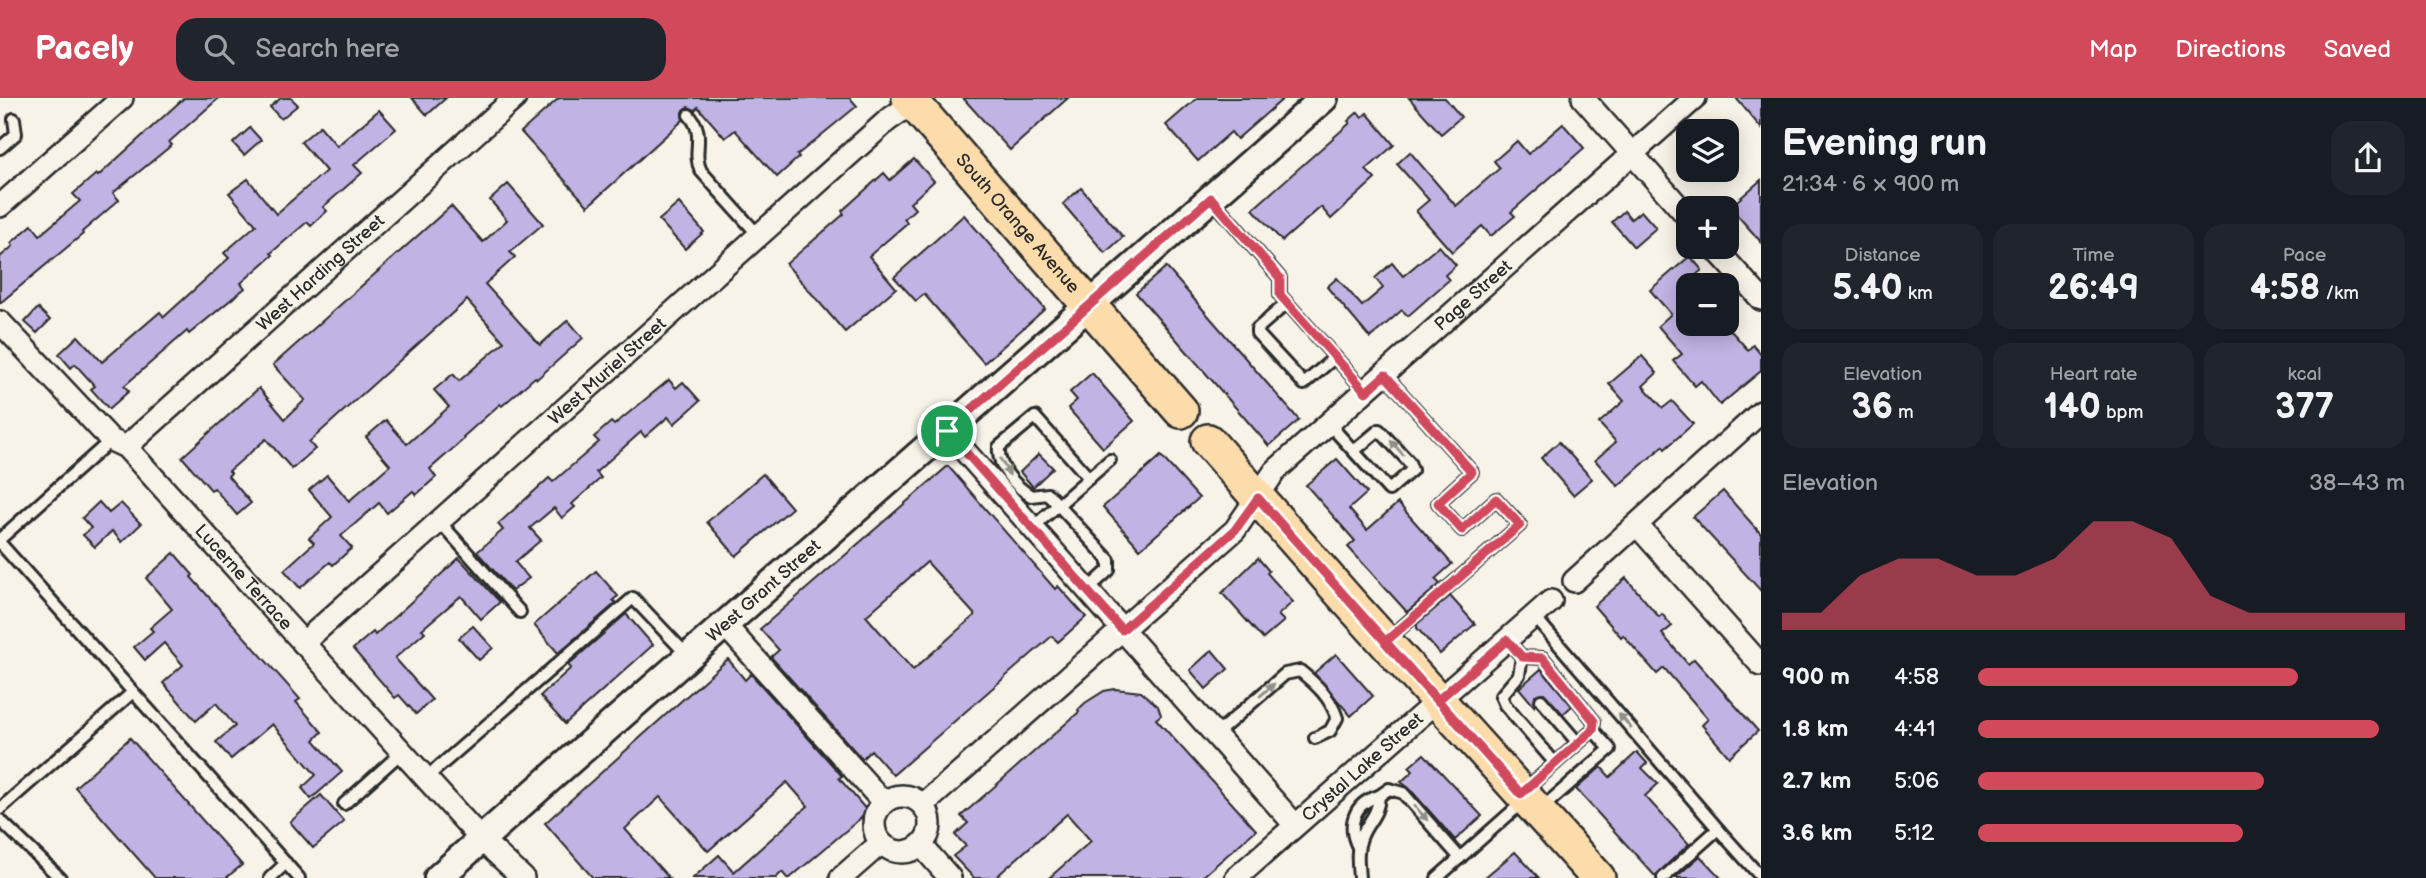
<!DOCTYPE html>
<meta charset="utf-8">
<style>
:root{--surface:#171b24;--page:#20242c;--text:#f1f3f6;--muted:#9ea1a6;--accent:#d1495b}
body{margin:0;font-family:"Balsamiq Sans",sans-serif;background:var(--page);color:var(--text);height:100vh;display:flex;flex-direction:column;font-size:26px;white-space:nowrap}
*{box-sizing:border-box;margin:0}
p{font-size:23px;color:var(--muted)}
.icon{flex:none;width:38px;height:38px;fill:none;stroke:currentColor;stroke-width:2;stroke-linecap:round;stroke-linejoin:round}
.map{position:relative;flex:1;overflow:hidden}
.side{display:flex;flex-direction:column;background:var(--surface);width:665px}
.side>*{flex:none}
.buttons{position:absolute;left:1676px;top:21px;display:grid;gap:14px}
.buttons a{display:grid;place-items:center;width:63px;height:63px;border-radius:14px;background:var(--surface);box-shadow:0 4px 18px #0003;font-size:35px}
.pin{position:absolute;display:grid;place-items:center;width:60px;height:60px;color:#fff;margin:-30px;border:4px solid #fff;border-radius:50%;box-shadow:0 2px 7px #0007}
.round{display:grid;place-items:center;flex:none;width:74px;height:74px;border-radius:21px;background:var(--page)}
.summary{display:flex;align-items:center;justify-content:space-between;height:119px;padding:0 21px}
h1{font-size:38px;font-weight:600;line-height:52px}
.figures{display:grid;grid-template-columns:repeat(3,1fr);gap:10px;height:119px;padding:7px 21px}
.figures div{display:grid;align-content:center;border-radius:18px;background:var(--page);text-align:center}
.figures b{font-size:35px;font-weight:600}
.figures small{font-size:19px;font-weight:400}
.figures p{font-size:19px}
.chart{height:196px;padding:14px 21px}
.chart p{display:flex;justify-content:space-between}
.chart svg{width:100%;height:126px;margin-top:7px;fill:var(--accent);opacity:.7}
ul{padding:0 21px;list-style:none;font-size:23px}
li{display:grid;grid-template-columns:112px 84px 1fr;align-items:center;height:52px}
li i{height:18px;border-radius:9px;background:var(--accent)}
header{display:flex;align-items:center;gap:42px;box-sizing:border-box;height:98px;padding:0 35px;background:var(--accent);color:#fff}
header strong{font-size:33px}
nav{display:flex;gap:38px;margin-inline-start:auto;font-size:24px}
.search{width:490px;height:63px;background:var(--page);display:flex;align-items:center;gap:18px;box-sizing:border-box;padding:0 24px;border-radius:21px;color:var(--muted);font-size:26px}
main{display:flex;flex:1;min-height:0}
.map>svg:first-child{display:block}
</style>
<header>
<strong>Pacely</strong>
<div class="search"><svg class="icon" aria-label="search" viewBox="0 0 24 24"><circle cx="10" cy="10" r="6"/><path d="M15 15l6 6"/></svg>Search here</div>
<nav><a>Map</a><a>Directions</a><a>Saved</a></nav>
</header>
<main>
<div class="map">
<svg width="1761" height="780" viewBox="0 0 1761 780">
<rect width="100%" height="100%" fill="#f7f3e8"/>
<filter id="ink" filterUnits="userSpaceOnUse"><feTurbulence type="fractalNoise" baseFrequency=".0143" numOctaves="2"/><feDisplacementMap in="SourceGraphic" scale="14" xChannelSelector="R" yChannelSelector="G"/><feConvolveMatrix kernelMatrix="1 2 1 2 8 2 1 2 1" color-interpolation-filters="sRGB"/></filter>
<g filter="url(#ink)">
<g fill="#c1b3e4" stroke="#2b2b2b" stroke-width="2" fill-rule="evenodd">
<path d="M184,0H219L169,44L172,47L113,95L119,102L82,134L83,136L0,205V159L13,148L11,145L32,127L40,137L80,103L73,96L96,76L98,78Z"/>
<path d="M281,0H291L298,7L281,21L270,9Z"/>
<path d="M412,0H446L427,17Z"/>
<path d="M559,0H850L857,8L797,57L799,59L777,79L735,32L725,40L698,9L695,12L688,9L682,14L683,22L588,108L521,34Z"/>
<path d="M963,0H1068L1010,52Z"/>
<path d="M1197,0H1284L1237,41L1231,34L1198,63L1166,27Z"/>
<path d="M1409,0H1445L1461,19L1441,36Z"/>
<path d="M1736,0H1761V30Z"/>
<path d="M379,12L396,31L354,67L362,75L323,109L327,113L311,128L307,124L271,155L273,157L241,185L245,190L189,236L187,233L124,288L129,293L109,311L91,291L95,288L75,266L71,270L59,256L78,238L102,264L160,214L164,219L229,160L224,155L256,127L229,95L248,81L276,116L326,73L301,44L320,28L337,48Z"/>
<path d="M1358,14L1362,19L1367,15L1394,47L1366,72L1375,81L1331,121L1321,109L1282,143L1253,111L1350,25L1348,23Z"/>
<path d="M1563,26L1584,50L1511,114L1515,118L1491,138L1482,128L1452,154L1416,113L1429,102L1397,66L1410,54L1456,108L1500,70L1494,63L1517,43L1528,56Z"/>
<path d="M250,30L261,42L244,57L233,45Z"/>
<path d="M914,61L934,83L910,105L915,111L904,121L907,125L869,158L896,190L845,234L786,166L844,116L842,113L884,75L890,82Z"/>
<path d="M1761,82V144L1730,109Z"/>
<path d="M508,86L543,126L510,154L515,159L485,186L540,247L568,222L583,240L537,281L535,279L502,308L500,306L463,339L464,341L430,371L436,379L416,397L413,393L387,415L379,405L341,438L352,450L333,467L330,464L300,490L284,472L314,445L309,440L332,419L309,392L327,377L349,403L390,367L366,339L386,322L407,346L449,309L434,292L453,276L459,283L504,244L467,202L309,344L315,351L292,371L266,341L229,373L231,375L228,378L251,405L237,417L214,390L211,392L182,359L259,290L285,321L305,302L273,267L451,108L483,144L507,122L490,102Z"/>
<path d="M1081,90L1123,139L1105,155L1063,106Z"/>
<path d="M679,105L704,134L685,151L659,122Z"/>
<path d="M1624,113L1631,121L1641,113L1656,130L1634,149L1612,124Z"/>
<path d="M964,117L1045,211L984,265L924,196L916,203L894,179Z"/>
<path d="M1439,148L1456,167L1445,177L1449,182L1408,218L1402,212L1370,240L1327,189L1337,180L1362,208L1383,190L1375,180L1392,165L1403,178Z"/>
<path d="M1690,158L1702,172L1689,183V226H1725L1748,252L1753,247L1761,257V273L1720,307L1701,283L1695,288L1673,263L1682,256L1658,228L1671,216L1650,192Z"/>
<path d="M1166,169L1299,322L1269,348L1136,195Z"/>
<path d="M38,210L50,222L37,235L25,224Z"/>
<path d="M1642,258L1657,275L1643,288L1663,310L1672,303L1693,326L1665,351L1663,348L1618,388L1595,362L1616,344L1599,325L1624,303L1609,286Z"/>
<path d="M1092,275L1134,323L1103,350L1068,310L1077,302L1070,294Z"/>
<path d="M669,282L676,290L683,284L700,303L674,326L668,319L645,339L641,334L596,374L601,380L572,406L575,409L562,420L554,410L530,430L541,442L515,464L529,480L512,493L477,454L503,432L498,426L549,380L553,384L599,344L594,339L611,324L614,327Z"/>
<path d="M1559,344L1592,381L1573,397L1541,360Z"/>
<path d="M1039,356L1053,370L1033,389L1020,374Z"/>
<path d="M1161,358L1199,400L1140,451L1103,409Z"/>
<path d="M1337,361L1367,395L1349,411L1367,432L1398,405L1452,466L1435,481L1440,486L1407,514L1348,449L1355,443L1306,387Z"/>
<path d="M948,368L1055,491L1058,488L1086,519L1058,544L1052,538L893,677L871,652L862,661L771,559L779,552L760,531ZM927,464L975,517L913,572L866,518Z"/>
<path d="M763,376L792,410L736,458L707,424Z"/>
<path d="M1723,393L1761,436V493L1693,419Z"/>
<path d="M99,404L109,415L121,405L141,426L122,444L112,433L95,449L83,437L91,430L82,420Z"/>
<path d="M174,455L193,477L191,479L300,601L296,604L322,634L314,642L342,674L311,701L302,690L316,677L272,626L231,661L216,644L235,628L216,605L196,623L163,585L183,567L164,545L145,562L134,549L153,533L150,530L172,511L146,480Z"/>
<path d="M459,460L500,504L481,521L461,498L422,531L425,534L395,560L432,602L416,616L399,597L395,600L353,551L373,534L375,537Z"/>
<path d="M1258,460L1269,473L1267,475L1293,504L1278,517L1284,523L1263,541L1222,495Z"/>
<path d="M596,473L618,498L613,502L616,505L558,555L534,527Z"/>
<path d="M1626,480L1659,519L1662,516L1672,528L1662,536L1688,566L1694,561L1758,633L1729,659L1702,627L1708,621L1664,570L1657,576L1623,537L1621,539L1594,508Z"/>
<path d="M1450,498L1475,526L1440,556L1417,530V526Z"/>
<path d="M626,516L653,547L565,626L540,598L571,570L568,567Z"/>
<path d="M473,528L493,550L479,562L459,540Z"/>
<path d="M1212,552L1228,571L1206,591L1190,572Z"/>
<path d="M1336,556L1373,598L1351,618L1314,575Z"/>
<path d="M728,561L745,582L751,576L842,678L839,680L868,714L790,780H787L782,774L776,780H693L719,757L734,774L808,708L787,684L708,753L660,699L625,731L669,780H593L545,725Z"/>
<path d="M1541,571L1572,608L1563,616L1544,595L1535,597L1534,608L1519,590Z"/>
<path d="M1115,591L1141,594L1158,608L1161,617L1156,621L1256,732L1201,780H1049L1091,743L1067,716L995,780H974L953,758L966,748L955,737L968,725L961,718L1079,614L1078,612L1085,605L1104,593Z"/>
<path d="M130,640L242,767L226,780H155L75,689Z"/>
<path d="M1637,654L1647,665L1642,670L1658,686L1645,698L1689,746L1655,778L1576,691L1601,669L1610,679Z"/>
<path d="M1424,656L1482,718L1455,742L1409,690L1401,684L1413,673L1409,669Z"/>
<path d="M321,697L344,724L313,750L290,724Z"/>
<path d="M1515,754L1539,780H1484Z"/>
<path d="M1700,758L1721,780H1675Z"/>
</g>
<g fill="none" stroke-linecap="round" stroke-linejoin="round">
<g stroke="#2b2b2b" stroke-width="16">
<g id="service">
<path d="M689,17C707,37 691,53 701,73L759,138"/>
<path d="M0,50L16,36L14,21"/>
<path d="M1211,100L1280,180V197L1366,294"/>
<path d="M1287,205L1257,231V235L1304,286L1335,259"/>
<path d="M1385,277L1472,374L1438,405L1462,432L1496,401L1520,427L1387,542"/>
<path d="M1329,326L1389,392L1412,372L1409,364L1379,332L1354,353"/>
<path d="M1089,380L1110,362"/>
<path d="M439,423L520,514"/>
<path d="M1032,430L1089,380L1035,319L999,349C997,369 1015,388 1031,398L1048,396L1109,462V472L1087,492"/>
<path d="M0,441L111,342"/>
<path d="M0,445L299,780"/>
<path d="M1534,518L1718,731L1663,780"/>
<path d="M1507,542L1522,559L1543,560L1594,623L1593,632L1610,651L1542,710"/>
<path d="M1522,559L1519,577L1501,598L1505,607L1555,665"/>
<path d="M1541,602L1578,645"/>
<path d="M1215,637L1285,576L1300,573C1316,586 1331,600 1337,620L1330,633L1315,640"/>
<path d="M426,680L633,500L688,558"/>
<path d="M1524,693L1593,632"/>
<path d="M344,706L402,654"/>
<path d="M0,711L133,594"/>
<path d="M0,722L60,780"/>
<path d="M1718,731L1761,779"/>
<path d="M1358,749C1347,728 1353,705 1379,698"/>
<path d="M270,780L286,765"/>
<path d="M1359,780C1358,766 1356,753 1361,740C1367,723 1378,719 1379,698L1389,691L1403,695L1460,760"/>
<path d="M1437,780L1524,703"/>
</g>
</g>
<g stroke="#2b2b2b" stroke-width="26">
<g id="minor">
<path d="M1583,0L1689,120"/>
<path d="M0,108L122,0"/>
<path d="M1714,149L1761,201"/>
<path id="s1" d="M0,224L111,342L126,349L481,741L523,780"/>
<path d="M947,333L1295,727"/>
<path id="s2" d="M126,349L515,0"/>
<path d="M1637,427L1761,567"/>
<path d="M1574,483L1761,314"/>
<path d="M724,526L883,704"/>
<path id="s3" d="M303,545L888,22L920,0"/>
<circle cx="902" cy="726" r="28"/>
<path id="s4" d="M923,707L1235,432L1275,373L1695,0"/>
<path d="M921,747L950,780"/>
<path d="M841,780L881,745"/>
<path id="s5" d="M1236,780L1551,503"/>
</g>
</g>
<g stroke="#2b2b2b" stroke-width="32">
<g id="tertiary">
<path id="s6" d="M438,780C731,518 1030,262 1324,0"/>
</g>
</g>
<g stroke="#2b2b2b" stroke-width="38">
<g id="primary">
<path id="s7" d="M909,0L1181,313"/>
<path d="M1208,343L1350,505L1598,780"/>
</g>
</g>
<use href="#service" stroke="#f7f3e8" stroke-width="10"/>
<use href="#minor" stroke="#f7f3e8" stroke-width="21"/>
<use href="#tertiary" stroke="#f7f3e8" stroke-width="26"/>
<use href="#primary" stroke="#fddcac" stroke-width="33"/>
</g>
<defs><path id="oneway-solid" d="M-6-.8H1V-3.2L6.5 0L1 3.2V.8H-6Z" transform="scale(1.75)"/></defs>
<g fill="#918f8a">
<use href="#oneway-solid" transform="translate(1397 350) rotate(-131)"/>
<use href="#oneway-solid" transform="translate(1005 369) rotate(60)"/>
<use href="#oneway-solid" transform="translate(1267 592) rotate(-41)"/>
<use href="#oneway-solid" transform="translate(1625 623) rotate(-131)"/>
<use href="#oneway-solid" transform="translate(1421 715) rotate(49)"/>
</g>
</g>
<g fill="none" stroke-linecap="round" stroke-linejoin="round" filter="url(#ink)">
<g stroke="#fff" stroke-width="14">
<path id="route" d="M947,333L1122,532L1235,432L1258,400C1345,499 1433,597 1521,696L1593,632L1594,623L1543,560L1522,559L1507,542L1437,603L1385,544L1520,427L1496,401L1462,432L1438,405L1472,374L1385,277L1366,294L1280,197V180L1211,100L947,333"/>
</g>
<use href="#route" stroke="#d1495b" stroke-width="9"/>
</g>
<g text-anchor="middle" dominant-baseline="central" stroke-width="5" stroke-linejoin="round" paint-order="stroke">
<g font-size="18" fill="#2b2b2b" stroke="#f7f3e8">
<text stroke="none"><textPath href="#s7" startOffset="166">South Orange Avenue</textPath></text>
<text stroke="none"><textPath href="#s2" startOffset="261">West Harding Street</textPath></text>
<text stroke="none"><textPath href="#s4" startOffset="752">Page Street</textPath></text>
<text stroke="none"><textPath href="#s3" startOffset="408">West Muriel Street</textPath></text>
<text stroke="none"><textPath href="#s1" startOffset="354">Lucerne Terrace</textPath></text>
<text stroke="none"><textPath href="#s6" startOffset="434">West Grant Street</textPath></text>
<text stroke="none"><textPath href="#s5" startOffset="168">Crystal Lake Street</textPath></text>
</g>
</g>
</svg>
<div class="buttons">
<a><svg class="icon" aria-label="layers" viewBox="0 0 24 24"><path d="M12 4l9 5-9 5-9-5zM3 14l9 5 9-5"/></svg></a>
<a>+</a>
<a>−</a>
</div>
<div class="pin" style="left:947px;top:333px;background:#1e9e55"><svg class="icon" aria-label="arrive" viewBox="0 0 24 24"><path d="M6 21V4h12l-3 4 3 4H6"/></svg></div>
</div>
<section class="side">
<div class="summary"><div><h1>Evening run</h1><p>21:34 · 6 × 900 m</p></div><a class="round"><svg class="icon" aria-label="share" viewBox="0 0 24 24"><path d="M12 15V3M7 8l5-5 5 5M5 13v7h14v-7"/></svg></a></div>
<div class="figures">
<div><p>Distance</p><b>5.40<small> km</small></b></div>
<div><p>Time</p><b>26:49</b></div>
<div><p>Pace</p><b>4:58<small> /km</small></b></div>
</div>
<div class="figures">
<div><p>Elevation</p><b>36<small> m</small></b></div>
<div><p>Heart rate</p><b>140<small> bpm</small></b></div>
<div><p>kcal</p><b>377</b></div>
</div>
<div class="chart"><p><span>Elevation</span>38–43 m</p>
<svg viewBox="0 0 160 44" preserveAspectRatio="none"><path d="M0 44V38L10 38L20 25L30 19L40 19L50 25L60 25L70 19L80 6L90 6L100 12L110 32L120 38L130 38L140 38L150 38L160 38V44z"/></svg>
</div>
<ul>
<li><b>900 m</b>4:58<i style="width:75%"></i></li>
<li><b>1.8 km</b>4:41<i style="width:94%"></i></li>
<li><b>2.7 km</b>5:06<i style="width:67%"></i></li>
<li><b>3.6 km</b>5:12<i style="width:62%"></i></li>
</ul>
</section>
</main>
